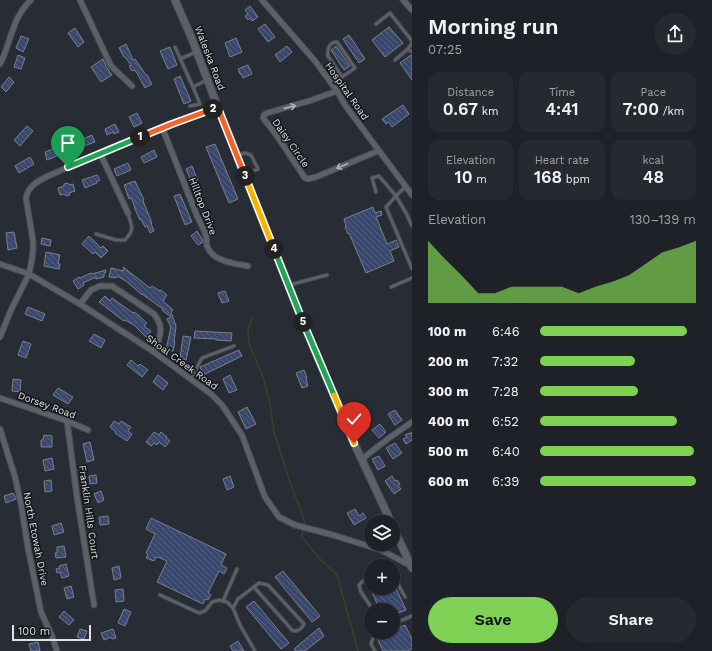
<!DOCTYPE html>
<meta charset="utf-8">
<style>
:root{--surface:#1e2127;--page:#26292f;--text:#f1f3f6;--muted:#a1a3a7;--line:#3c3e44;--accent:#7ed153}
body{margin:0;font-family:"Work Sans",sans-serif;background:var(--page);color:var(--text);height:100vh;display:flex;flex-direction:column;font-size:15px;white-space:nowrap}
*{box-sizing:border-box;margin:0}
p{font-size:13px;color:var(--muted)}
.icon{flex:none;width:22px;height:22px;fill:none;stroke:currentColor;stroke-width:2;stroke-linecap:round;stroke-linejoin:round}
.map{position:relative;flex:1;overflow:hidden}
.sheet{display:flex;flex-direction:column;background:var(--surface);width:300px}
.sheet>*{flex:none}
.buttons{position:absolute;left:364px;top:515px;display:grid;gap:8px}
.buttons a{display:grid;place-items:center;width:36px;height:36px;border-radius:50%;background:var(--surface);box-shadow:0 1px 3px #0004,0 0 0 1px var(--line);font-size:20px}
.scale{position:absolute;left:12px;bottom:10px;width:79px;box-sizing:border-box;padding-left:4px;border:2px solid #dee0e6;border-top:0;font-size:11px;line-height:14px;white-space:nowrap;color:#dee0e6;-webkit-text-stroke:3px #131518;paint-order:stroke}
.pin{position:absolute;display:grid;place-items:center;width:34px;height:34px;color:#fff;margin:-41px -17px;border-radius:50% 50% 50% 0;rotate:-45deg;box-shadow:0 0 4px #0007}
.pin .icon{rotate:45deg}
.km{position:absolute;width:20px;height:20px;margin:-10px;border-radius:50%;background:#222;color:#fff;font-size:11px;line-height:20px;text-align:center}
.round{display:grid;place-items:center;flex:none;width:42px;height:42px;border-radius:21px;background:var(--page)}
.summary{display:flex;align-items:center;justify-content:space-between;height:68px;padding:0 16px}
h1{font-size:22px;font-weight:600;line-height:30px}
.figures{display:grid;grid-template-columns:repeat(3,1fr);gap:6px;height:68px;padding:4px 16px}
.figures div{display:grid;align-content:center;border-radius:10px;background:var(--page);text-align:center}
.figures b{font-size:17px;font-weight:600}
.figures small{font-size:11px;font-weight:400}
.figures p{font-size:11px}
.chart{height:112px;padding:8px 16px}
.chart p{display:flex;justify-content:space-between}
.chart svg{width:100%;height:72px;margin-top:4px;fill:var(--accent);opacity:.7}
.action{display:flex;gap:8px;margin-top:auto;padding:8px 16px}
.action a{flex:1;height:46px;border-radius:24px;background:var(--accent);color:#111;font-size:16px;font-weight:600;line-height:46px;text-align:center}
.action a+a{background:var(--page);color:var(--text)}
ul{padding:0 16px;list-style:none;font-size:13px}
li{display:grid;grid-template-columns:64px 48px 1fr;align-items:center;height:30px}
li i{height:10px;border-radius:5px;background:var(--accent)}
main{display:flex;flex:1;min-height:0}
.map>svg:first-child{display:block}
</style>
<main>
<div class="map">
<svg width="412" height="651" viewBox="0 0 412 651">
<defs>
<pattern id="building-back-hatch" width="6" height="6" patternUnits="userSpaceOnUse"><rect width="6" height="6" fill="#37476e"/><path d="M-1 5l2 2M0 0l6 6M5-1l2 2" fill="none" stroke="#546183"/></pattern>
</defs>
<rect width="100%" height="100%" fill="#282c34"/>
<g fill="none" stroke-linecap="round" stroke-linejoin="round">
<g stroke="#2d4722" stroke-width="1.5">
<path d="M253,316L248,329L249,343L263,377L270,404L274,432L291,485L304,519V525"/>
<path d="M303,529L302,537L319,558L337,575L358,651"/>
</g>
</g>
<g fill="url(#building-back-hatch)" stroke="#7a7f89">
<path d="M250,6L258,17L252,21L250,18L248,20L245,16L248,14L245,10Z"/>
<path d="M265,24L275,37L268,42L258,29Z"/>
<path d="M389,27L403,43L385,57L372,40Z"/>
<path d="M75,28L84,42L78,47L68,33Z"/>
<path d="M349,35L365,59L359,63L343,39Z"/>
<path d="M21,36L29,39L23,52L16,48Z"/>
<path d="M236,38L242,52L230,57L225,43Z"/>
<path d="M126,44L133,60L135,59L146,75H147L152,84L145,88L137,73L134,70L132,71L129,66L131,65L125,57H124L119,48Z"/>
<path d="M287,46L292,52L280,62L275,55Z"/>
<path d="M336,46L350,66L344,70L331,50Z"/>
<path d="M170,47L177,65L168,69L160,51Z"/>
<path d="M18,55L25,58L21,69L14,67Z"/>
<path d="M411,55H412V80L400,63Z"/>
<path d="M103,59L106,65H105L112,75L101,82L91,67Z"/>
<path d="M248,65L252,74L243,78L241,74H240L238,69Z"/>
<path d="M180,76L191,101L184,104L174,79Z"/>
<path d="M9,77L14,82L6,92L1,87Z"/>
<path d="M403,105L409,114L392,127L389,122L386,124L382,119Z"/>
<path d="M137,113L142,123L134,127L129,117Z"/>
<path d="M115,124L119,132L114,134L113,132L107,135L105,129Z"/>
<path d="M27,126L33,131L20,146L14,140Z"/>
<path d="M92,135L95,142L81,147L78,141Z"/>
<path d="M215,144L238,199L229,203L206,147Z"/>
<path d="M61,146L64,153L47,160L45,152Z"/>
<path d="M154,150L157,157L144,163L141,157Z"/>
<path d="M30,157L34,164L19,173L15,166Z"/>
<path d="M128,163L131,170L117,176L114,169Z"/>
<path d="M192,166L198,181L192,183L186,169Z"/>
<path d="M97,175L100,180L96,182L97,183L85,188L82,180Z"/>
<path d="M135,181L144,200L143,201L152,223L151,224L154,231L150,233L147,226L145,227L141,219L140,220L134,207H135L131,198L129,199L124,185Z"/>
<path d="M68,183L69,185L73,184L75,191L69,193L70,195L66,196L65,194L60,195L58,188L64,186V184Z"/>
<path d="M180,194L192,222L185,225L174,196Z"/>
<path d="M373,207L375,213L381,211L382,215L376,217L387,244L396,240L399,247L390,251L394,261L366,273L349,233L348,234L345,227L346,226L344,219Z"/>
<path d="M197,231L202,239L203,242L198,245L191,236Z"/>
<path d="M14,232L17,248L8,250L6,233Z"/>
<path d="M89,236L101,248L103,246L108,251L101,258L95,252L93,254L82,244Z"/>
<path d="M42,238L51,240L50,246L41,244Z"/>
<path d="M46,252L60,255L58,264H60L59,269L44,266Z"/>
<path d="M123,267L150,288L152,286L160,291L161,290L167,295L163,301L173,310L171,312L176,326L174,342H175L173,351L166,350L171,327L167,319L171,317L162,310L163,309L142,294V295L126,281L117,276L116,278L109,277L111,268L123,271L124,270Z"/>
<path d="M106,270V272L104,274V277L96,279V277L83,283L84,285L78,289L73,281L79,277L80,278L91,273L92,274Z"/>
<path d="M225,291L229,301L222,303L218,293Z"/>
<path d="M105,296L110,301L112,298L133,313L134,312L140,316V317L147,323L144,326L151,331L146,337L134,325L125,320L124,321L99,302Z"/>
<path d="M28,307L45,314L42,321L25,314Z"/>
<path d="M195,331L232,333L231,341L216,340V339L194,338Z"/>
<path d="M94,334L105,340L101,348L89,341Z"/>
<path d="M183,336L191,337L186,360L180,359Z"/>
<path d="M23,341L31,344L26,358L18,355Z"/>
<path d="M239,350L242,356L203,375L200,367Z"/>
<path d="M131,360L138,366L140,364L148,370L142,377L127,365Z"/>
<path d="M304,370L307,378L306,379L308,386L302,388L296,373Z"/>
<path d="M158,375L168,383L163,390L153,382Z"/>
<path d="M230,375L237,390L229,393L223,379Z"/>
<path d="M13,379L21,380L20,392L12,391Z"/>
<path d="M58,388L73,397L68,404L53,395Z"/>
<path d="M247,407L256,424L246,429L238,412Z"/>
<path d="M395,410L402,420L395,425L388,414Z"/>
<path d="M114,421L119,424L121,421L131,427L128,431L132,434L127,441L115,433L116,432L110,427Z"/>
<path d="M380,424L386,432L379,438L372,430Z"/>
<path d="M154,432L159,435L161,432L167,437L166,438L170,441L165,447L159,442L157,445L154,443L151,446L146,442Z"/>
<path d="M412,432V440L406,444L403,439L407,437L405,435L410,433V434Z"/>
<path d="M44,435L52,436V447H41V440H43Z"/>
<path d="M90,442L94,460L87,462L83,444Z"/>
<path d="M395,443L402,453L393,459L386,448Z"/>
<path d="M379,456L385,466L378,470L372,459Z"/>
<path d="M52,458L54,469L45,471L43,460Z"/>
<path d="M96,475L97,483L90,484L89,476Z"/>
<path d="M230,476L234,487L227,490L223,479Z"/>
<path d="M392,476L395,481L397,480L400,484L398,485L401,489L394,494L385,481Z"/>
<path d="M51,480L52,491L45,492L44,481Z"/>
<path d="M101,491L104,500L98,503L94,494Z"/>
<path d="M13,493L16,499L6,503L4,496Z"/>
<path d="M355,509L359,516L363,513L366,518L354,525L347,513Z"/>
<path d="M108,516L109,524L100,525L99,517Z"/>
<path d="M151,518L226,554L221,565L227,568L224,574L219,571L208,593L211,595L208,600L205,599L203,604L157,582L167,561L158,557L157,558L156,557L154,561L146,558L148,554L146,553L155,534L146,529Z"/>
<path d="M61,523L64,532L54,535L52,526Z"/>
<path d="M64,546L66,557L56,558L55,553H57V547Z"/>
<path d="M66,564L69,576L62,578L60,572L57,573L56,569L60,568L59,566Z"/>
<path d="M119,566L121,578L114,580L112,568Z"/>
<path d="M283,571L320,616L312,622L275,577Z"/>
<path d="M71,586L74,597L67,599L64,588Z"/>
<path d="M370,588H396L406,610L393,615V610H380Z"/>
<path d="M123,589L124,601L116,602L115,590Z"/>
<path d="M254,601L289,643L281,649L246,607Z"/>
<path d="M124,609L131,612L125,626L118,623Z"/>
<path d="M64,611L74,620L69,625L59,617Z"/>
<path d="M405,625L412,639V649L408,651H383L377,638H378L377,635L378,633L383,632L384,635L390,632H393V630Z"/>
<path d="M319,628L324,636L305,651H296L294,649Z"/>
<path d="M80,629L87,631L84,639L77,637Z"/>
<path d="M113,629L116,638L112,639L111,637L104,640L101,633Z"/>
<path d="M238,641L244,651H233L230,646Z"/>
<path d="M38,642L40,651H31L29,644Z"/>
</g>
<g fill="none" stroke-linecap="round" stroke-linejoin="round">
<g stroke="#464a51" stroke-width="4.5">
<g id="lane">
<path d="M376,24L390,13L412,41"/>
<path d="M412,43L408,49L412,52"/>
<path d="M175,47L193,87L207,80"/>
<path d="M180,59L196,52"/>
<path d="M395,60L408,49"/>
<path d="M332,84L355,68L337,42C329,42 327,50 328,56L342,77"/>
<path d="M190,106L200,104L193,87"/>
<path d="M237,155L245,153L251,155L258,169L246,174"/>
<path d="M376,192L372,178L379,176L396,196L405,187"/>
<path d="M412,226L406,213L396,196L386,207L412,269"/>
<path d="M96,234L116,240H125C135,229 132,227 128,214"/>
<path d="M289,285L327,275"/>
<path d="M391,287L412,278"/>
<path d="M191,378L202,358L234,346"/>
<path d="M371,573L359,585L361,592L373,610"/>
<path d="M393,575L405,597"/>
<path d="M160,595L199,613L205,611L212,602L219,600L227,602L233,608L240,625L255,651"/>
<path d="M223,601L237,569"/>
<path d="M233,608L238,599L259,583L268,585L304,624C301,630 298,631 293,631L254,587"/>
<path d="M393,624L412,616"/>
<path d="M375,632L371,644L375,651"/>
</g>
</g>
<g stroke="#464a51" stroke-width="7">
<g id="street">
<path d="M80,0L111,66L132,86"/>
<path d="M262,0L315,61L337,91L345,105L412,195"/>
<path d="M403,0L412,10"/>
<path d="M0,64C12,41 11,19 31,0"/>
<path d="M337,91L309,101L267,113L264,115L263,118L272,129L281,142L305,178L308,179L316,177L378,151"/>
<path d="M162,127L197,216C200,222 204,229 206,236C207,239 206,243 207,246C212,261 235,264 248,266"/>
<path d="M100,153L128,213"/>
<path d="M0,264L29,274L80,304L154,352L211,394L222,405L242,435L265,497L279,517L295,525L333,535L381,550L411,566"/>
<path d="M80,304L91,290L100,286H112L154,314C165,328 160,337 154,352"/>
<path d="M0,337L11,310L29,274L32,259L33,250V241L26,198C28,187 36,182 46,177L111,148L172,123L218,108"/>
<path d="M0,398L67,421L88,430"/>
<path d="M67,421L77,497L94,605"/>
<path d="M0,429L15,477L21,504L28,548L41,612L52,636L57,651"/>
<path d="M362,459L389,438L412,422"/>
</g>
</g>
<g stroke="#464a51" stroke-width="9">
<g id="secondary">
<path d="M175,0L192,39L218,108L305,327L354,443L391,522"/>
<path d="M393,527L412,568"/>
</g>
</g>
<use href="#lane" stroke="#5c6069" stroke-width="2.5"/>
<use href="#street" stroke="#5c6069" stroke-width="5"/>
<use href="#secondary" stroke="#5c6069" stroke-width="7"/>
</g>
<defs><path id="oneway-shaft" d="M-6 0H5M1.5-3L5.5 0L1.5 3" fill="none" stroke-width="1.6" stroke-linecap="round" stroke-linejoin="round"/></defs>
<g stroke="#aaadb4">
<use href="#oneway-shaft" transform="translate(290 107) rotate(-13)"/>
<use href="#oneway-shaft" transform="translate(342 166) rotate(157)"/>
</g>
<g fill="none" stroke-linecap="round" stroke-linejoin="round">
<g stroke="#fff" stroke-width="8">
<path id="split-1" d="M68,167L140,137"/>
</g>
<g stroke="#fff" stroke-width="8">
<path id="split-2" d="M140,137L172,124L213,109"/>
</g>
<g stroke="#fff" stroke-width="8">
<path id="split-3" d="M213,109L218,108L245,176"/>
</g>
<g stroke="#fff" stroke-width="8">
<path id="split-4" d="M245,176L274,249"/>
</g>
<g stroke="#fff" stroke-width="8">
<path id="split-5" d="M274,249L303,322"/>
</g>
<g stroke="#fff" stroke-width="8">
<path id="split-6" d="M303,322L334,395"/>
</g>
<g stroke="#fff" stroke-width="8">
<path id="split-7" d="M334,395L354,443"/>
</g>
<use href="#split-1" stroke="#22a559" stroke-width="5"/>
<use href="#split-2" stroke="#f0652b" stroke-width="5"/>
<use href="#split-3" stroke="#f0652b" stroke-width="5"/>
<use href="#split-4" stroke="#f5b400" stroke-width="5"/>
<use href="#split-5" stroke="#22a559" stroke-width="5"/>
<use href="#split-6" stroke="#22a559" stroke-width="5"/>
<use href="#split-7" stroke="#f5b400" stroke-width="5"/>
</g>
<g text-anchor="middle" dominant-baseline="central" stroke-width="3" stroke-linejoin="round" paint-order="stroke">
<g font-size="10" fill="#dee0e6" stroke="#131518">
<text transform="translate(210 58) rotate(69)">Waleska Road</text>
<text transform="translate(347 91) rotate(55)">Hospital Road</text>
<text transform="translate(291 143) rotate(55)">Daisy Circle</text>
<text transform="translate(203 206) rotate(69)">Hilltop Drive</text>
<text transform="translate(182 362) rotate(36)">Shoal Creek Road</text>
<text transform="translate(47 405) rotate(20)">Dorsey Road</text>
<text transform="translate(89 512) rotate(82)">Franklin Hills Court</text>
<text transform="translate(36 539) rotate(79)">North Etowah Drive</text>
</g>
</g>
</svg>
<div class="buttons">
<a><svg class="icon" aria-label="layers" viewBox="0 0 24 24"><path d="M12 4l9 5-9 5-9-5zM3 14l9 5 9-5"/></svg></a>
<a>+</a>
<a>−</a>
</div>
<div class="scale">100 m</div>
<div class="pin" style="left:68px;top:167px;background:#1e9e55"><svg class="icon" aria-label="arrive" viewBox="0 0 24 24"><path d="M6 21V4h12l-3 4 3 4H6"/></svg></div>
<div class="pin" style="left:354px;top:443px;background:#d93025"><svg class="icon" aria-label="check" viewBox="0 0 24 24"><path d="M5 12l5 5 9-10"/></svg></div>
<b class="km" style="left:140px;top:137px">1</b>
<b class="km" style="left:213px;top:109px">2</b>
<b class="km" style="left:245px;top:176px">3</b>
<b class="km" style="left:274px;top:249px">4</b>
<b class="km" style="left:303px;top:322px">5</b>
</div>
<section class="sheet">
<div class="summary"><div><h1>Morning run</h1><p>07:25</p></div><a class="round"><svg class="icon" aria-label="share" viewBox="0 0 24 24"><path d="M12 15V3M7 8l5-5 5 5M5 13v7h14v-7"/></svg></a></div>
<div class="figures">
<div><p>Distance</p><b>0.67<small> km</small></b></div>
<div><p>Time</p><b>4:41</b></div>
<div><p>Pace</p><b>7:00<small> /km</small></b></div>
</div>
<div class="figures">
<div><p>Elevation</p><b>10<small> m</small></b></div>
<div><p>Heart rate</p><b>168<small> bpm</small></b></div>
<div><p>kcal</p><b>48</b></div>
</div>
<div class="chart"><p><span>Elevation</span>130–139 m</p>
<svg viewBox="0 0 160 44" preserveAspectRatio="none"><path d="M0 44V6L10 17L20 27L30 38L40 38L50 34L60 34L70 34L80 34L90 38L100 34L110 31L120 27L130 20L140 13L150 10L160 6V44z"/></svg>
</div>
<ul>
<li><b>100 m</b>6:46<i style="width:94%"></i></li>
<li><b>200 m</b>7:32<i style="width:61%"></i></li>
<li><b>300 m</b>7:28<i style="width:63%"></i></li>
<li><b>400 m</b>6:52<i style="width:88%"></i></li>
<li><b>500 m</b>6:40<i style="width:99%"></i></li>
<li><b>600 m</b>6:39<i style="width:100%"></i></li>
</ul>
<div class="action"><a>Save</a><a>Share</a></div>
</section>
</main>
